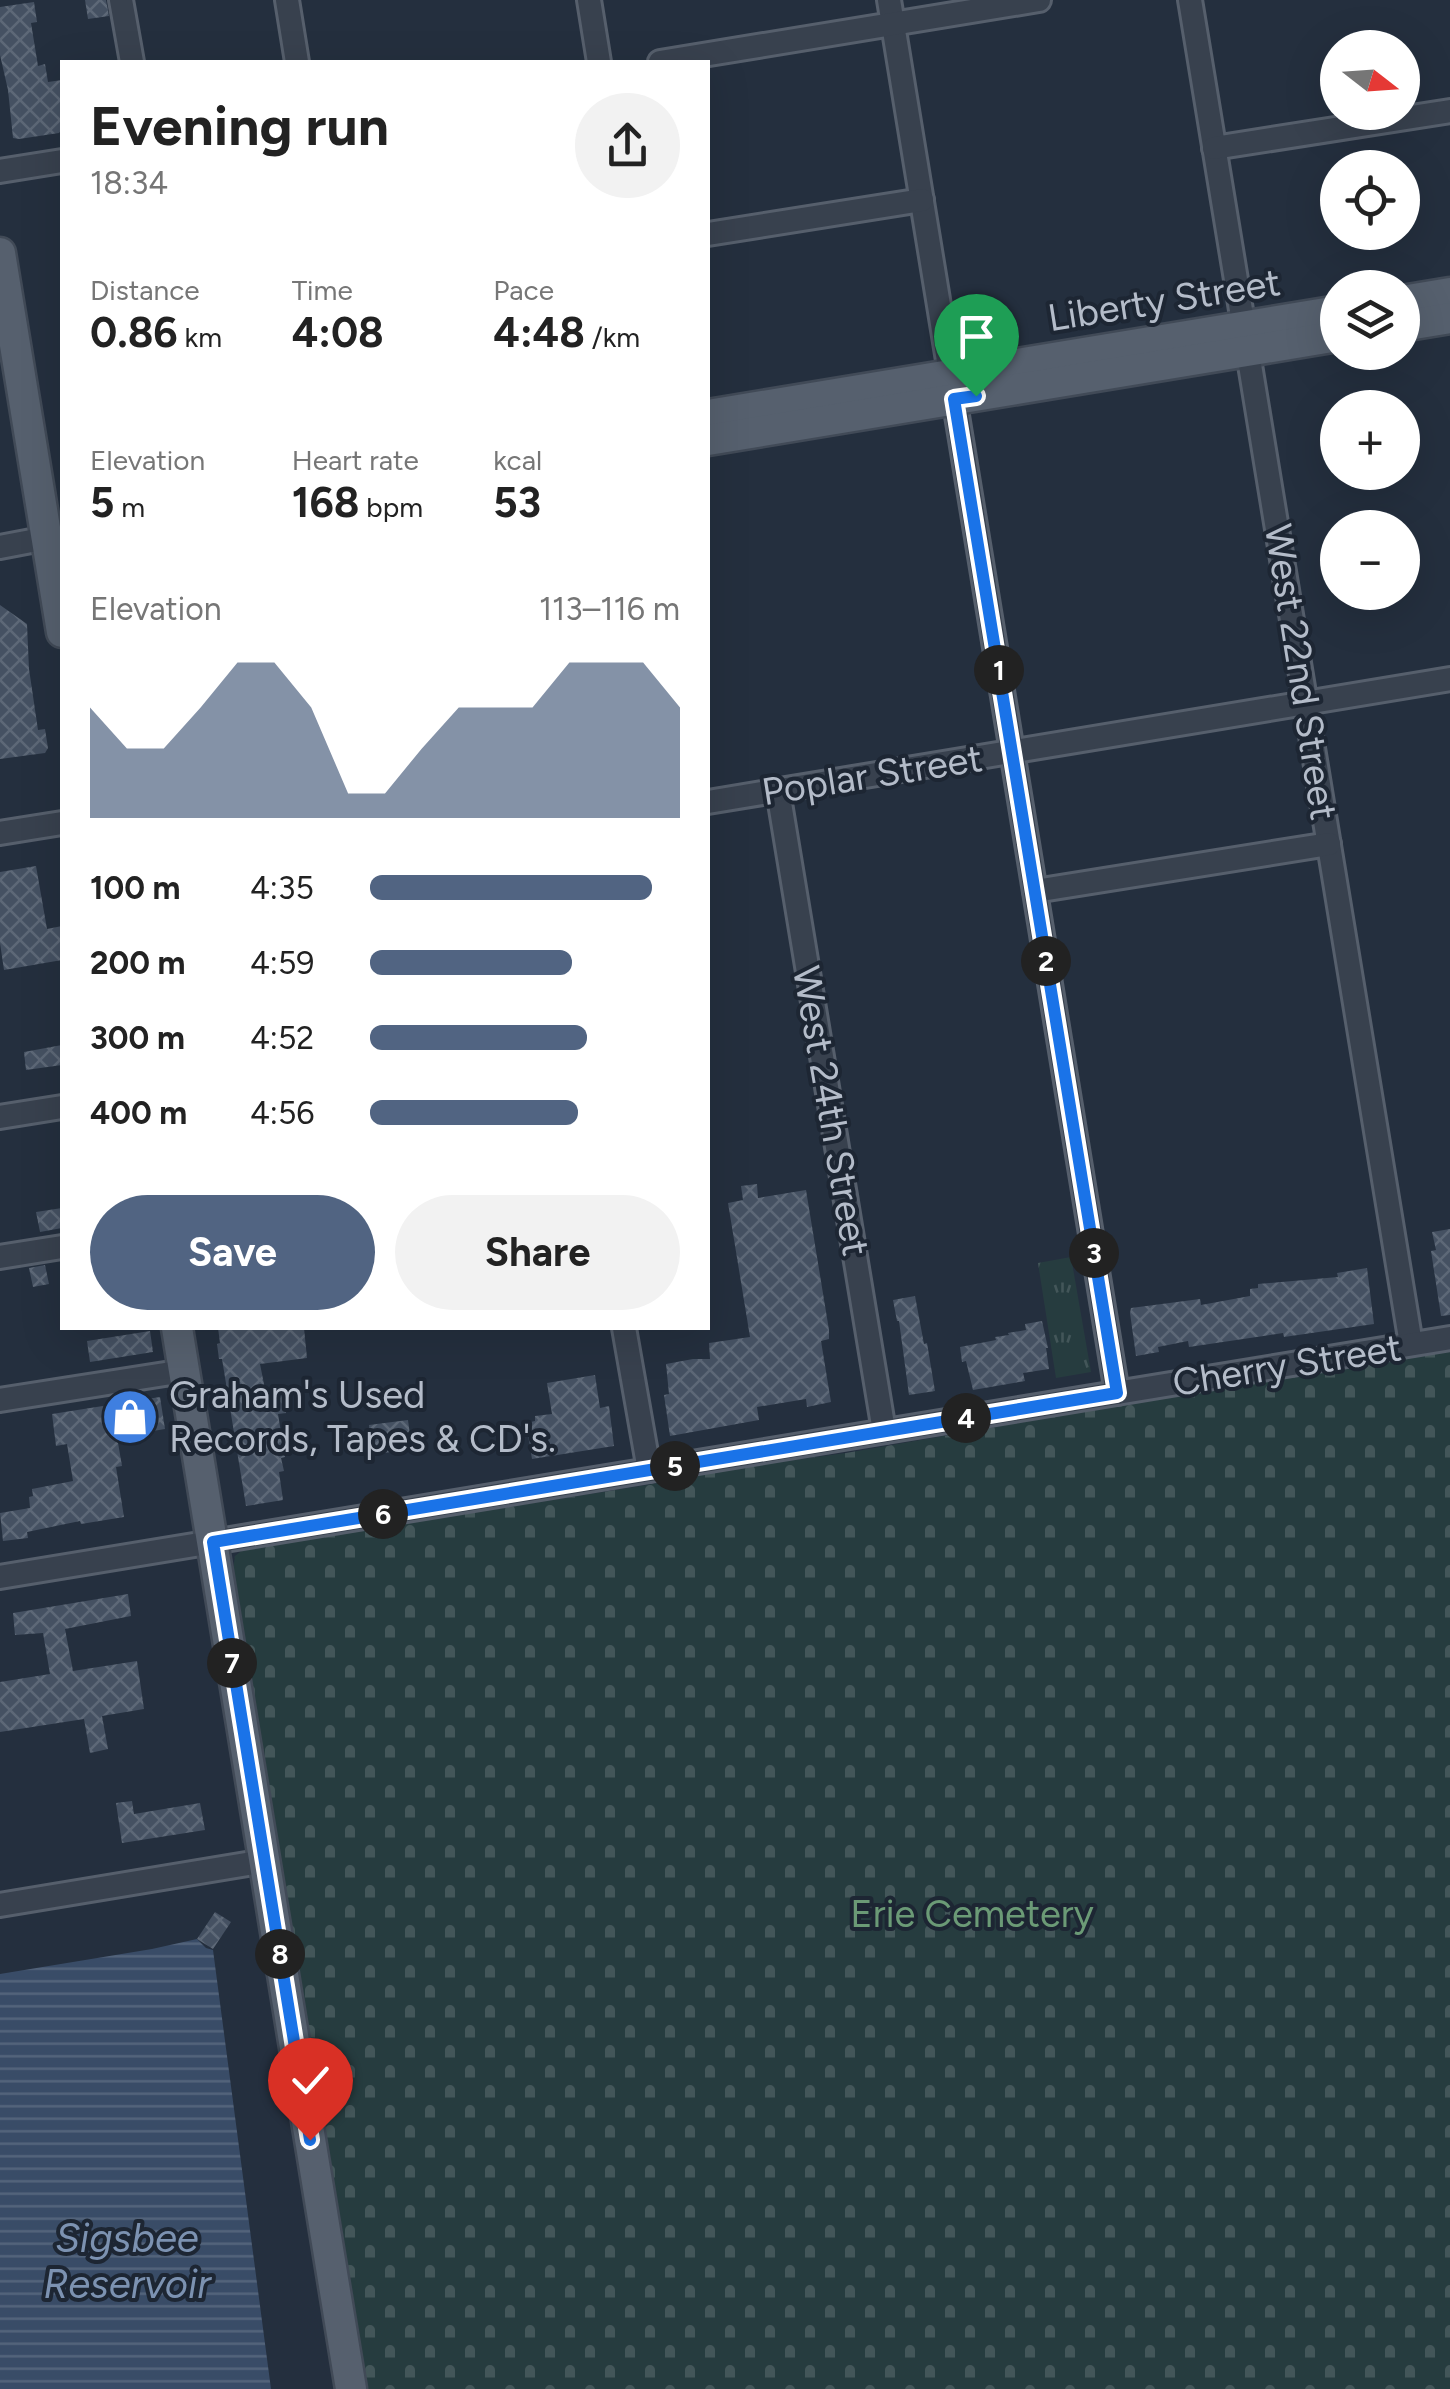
<!DOCTYPE html>
<meta charset="utf-8">
<style>
:root{--surface:#fff;--page:#f2f2f2;--text:#222;--muted:#767676;--accent:#516482}
body{margin:0;font-family:Figtree,sans-serif;background:var(--page);color:var(--text);height:100vh;display:flex;flex-direction:column;font-size:38px;white-space:nowrap}
*{box-sizing:border-box;margin:0}
p{font-size:32px;color:var(--muted)}
.icon{flex:none;width:55px;height:55px;fill:none;stroke:currentColor;stroke-width:2;stroke-linecap:round;stroke-linejoin:round}
.map{position:relative;flex:1;overflow:hidden}
.drawer{position:absolute;left:60px;top:60px;width:650px;height:1270px;display:flex;flex-direction:column;background:var(--surface);border-radius:0px;box-shadow:0 10px 40px #0002}
.drawer>*{flex:none}
.needle{width:65px;rotate:107deg}
.fabs{position:absolute;left:1320px;top:30px;display:grid;gap:20px}
.fabs a{display:grid;place-items:center;width:100px;height:100px;border-radius:50%;background:var(--surface);box-shadow:0 10px 40px #0002;font-size:50px}
.pin{position:absolute;display:grid;place-items:center;width:85px;height:85px;color:#fff;margin:-102px -42px;border-radius:50% 50% 50% 0;rotate:-45deg;box-shadow:0 0 10px #0007}
.pin .icon{rotate:45deg}
.km{position:absolute;width:50px;height:50px;margin:-25px;border-radius:50%;background:#222;color:#fff;font-size:28px;line-height:50px;text-align:center}
.round{display:grid;place-items:center;flex:none;width:105px;height:105px;border-radius:52px;background:var(--page)}
.overview{display:flex;align-items:center;justify-content:space-between;height:170px;padding:0 30px}
h1{font-size:55px;font-weight:700;line-height:75px}
.stats{display:grid;grid-template-columns:repeat(3,1fr);gap:15px;height:170px;padding:10px 30px}
.stats div{display:grid;align-content:center}
.stats b{font-size:42px;font-weight:700}
.stats small{font-size:28px;font-weight:400}
.stats p{font-size:28px}
.chart{height:280px;padding:20px 30px}
.chart p{display:flex;justify-content:space-between}
.chart svg{width:100%;height:180px;margin-top:10px;fill:var(--accent);opacity:.7}
.primary-button{display:flex;gap:20px;margin-top:auto;padding:20px 30px}
.primary-button a{flex:1;height:115px;border-radius:60px;background:var(--accent);color:#fff;font-size:40px;font-weight:700;line-height:115px;text-align:center}
.primary-button a+a{background:var(--page);color:var(--text)}
ul{padding:0 30px;list-style:none;font-size:32px}
li{display:grid;grid-template-columns:160px 120px 1fr;align-items:center;height:75px}
li i{height:25px;border-radius:12px;background:var(--accent)}
.map>svg:first-child{display:block}
</style>
<div class="map">
<svg width="1450" height="2389" viewBox="0 0 1450 2389">
<defs>
<pattern id="grass-tufts" width="24" height="20" patternUnits="userSpaceOnUse" patternTransform="scale(2.5)"><rect width="24" height="20" fill="#263c3f"/><path d="M3 7l-1-3M5 7V3M7 7l1-3M15 17l-1-3M17 17v-4M19 17l1-3" fill="none" stroke="#435659"/></pattern>
<pattern id="cemetery-stones" width="16" height="16" patternUnits="userSpaceOnUse" patternTransform="scale(2.5)"><rect width="16" height="16" fill="#263c3f"/><path d="M2 7V4a2 2 0 0 1 4 0v3zM10 15v-3a2 2 0 0 1 4 0v3z" fill="#435659"/></pattern>
<pattern id="water-rules" width="6" height="5" patternUnits="userSpaceOnUse" patternTransform="scale(2.5)"><rect width="6" height="5" fill="#394c67"/><path d="M0 2.5h6" fill="none" stroke="#53647b"/></pattern>
<pattern id="building-cross-hatch" width="8" height="8" patternUnits="userSpaceOnUse" patternTransform="scale(2.5)"><rect width="8" height="8" fill="#455162"/><path d="M0 0l8 8M0 8l8-8" fill="none" stroke="#5d6877"/></pattern>
</defs>
<rect width="100%" height="100%" fill="#242f3e"/>
<path fill="url(#grass-tufts)" d="M1071,1257L1091,1372L1056,1378L1038,1263Z"/>
<path fill="url(#cemetery-stones)" d="M1450,1348V2389H366L239,1613L233,1571L235,1556L244,1549L647,1485L726,1469L846,1453Z"/>
<path fill="url(#water-rules)" d="M197,1939L206,1948L213,1950L271,2389H0V1974L152,1949Z"/>
<g fill="url(#building-cross-hatch)">
<path d="M85,0H106L109,16L88,19Z"/>
<path d="M34,2L37,22L31,23L38,66L45,64L48,82L62,80V129L59,133L19,139L13,138L8,90L0,55V7Z"/>
<path d="M0,605L27,624L29,669L38,730L45,729L48,748L45,753L0,759Z"/>
<path d="M36,866L47,929L62,926V960L4,970L0,943V872Z"/>
<path d="M62,1045V1065L26,1070L24,1052Z"/>
<path d="M757,1184L758,1198L806,1190L829,1330V1339L821,1341L831,1402L807,1407L806,1399L757,1407L759,1420L670,1436L664,1395L669,1394L666,1364L693,1359H710L709,1343L750,1337L728,1203L743,1200L741,1186Z"/>
<path d="M62,1208V1228L40,1232L36,1212Z"/>
<path d="M1450,1229V1315L1441,1316L1431,1251L1436,1250L1432,1232Z"/>
<path d="M45,1265L49,1284L33,1287L29,1268Z"/>
<path d="M1367,1268L1374,1324L1284,1337L1283,1333L1189,1347L1188,1341L1158,1347L1159,1352L1136,1356L1130,1313L1131,1308L1200,1299L1201,1305L1250,1296V1289L1258,1288V1284L1338,1277L1337,1273Z"/>
<path d="M915,1296L924,1344L927,1343L935,1391L909,1395L899,1321H897L893,1300Z"/>
<path d="M1042,1321L1048,1348H1046L1049,1369L1023,1373L1025,1381L973,1390L966,1361L962,1362L960,1347L996,1340L995,1337L1009,1335L1008,1333L1026,1330L1025,1324Z"/>
<path d="M218,1328H304L307,1358L260,1364L266,1394L283,1391L286,1413L278,1414L285,1457L281,1458L284,1471L279,1472L283,1500L246,1506L222,1359H219L217,1344L220,1343Z"/>
<path d="M150,1331L153,1352L90,1362L87,1341Z"/>
<path d="M595,1375L600,1408L609,1406L614,1446L532,1459L526,1423L535,1421V1416L552,1414L547,1383Z"/>
<path d="M160,1397L165,1429L117,1437L122,1466L116,1467L124,1517L81,1524L80,1521L27,1532L28,1538L3,1541L0,1513L30,1508L29,1497L33,1496L32,1489L73,1481L67,1444L56,1446L52,1414Z"/>
<path d="M408,1420L412,1450L372,1454L369,1425Z"/>
<path d="M128,1594L131,1616L65,1629L73,1671L137,1661L144,1709L102,1716L108,1749L90,1753L84,1719L0,1732V1682L50,1674L43,1633L15,1635L13,1613Z"/>
<path d="M132,1801L134,1814L200,1803L205,1830L122,1843L116,1803Z"/>
<path d="M215,1912L231,1922L213,1949L197,1939Z"/>
</g>
<g fill="none" stroke-linecap="round" stroke-linejoin="round">
<g stroke="#565f6c" stroke-width="28">
<g id="minor">
<path d="M121,0L132,62"/>
<path d="M287,0L297,62"/>
<path d="M589,0L599,62"/>
<path d="M889,0L1117,1393"/>
<path d="M1190,0L1411,1344"/>
<path d="M660,62L1039,0"/>
<path d="M1214,148L1450,111"/>
<path d="M0,171L62,161"/>
<path d="M708,234L922,200"/>
<path d="M0,547L47,538"/>
<path d="M778,791L884,1431"/>
<path d="M708,802L1450,679"/>
<path d="M0,833L62,823"/>
<path d="M1035,891L1329,844"/>
<path d="M0,1117L62,1107"/>
<path d="M0,1257L62,1247"/>
<path d="M624,1328L649,1470"/>
<path d="M0,1400L184,1371"/>
<path d="M0,1577L1450,1338"/>
<path d="M0,1905L265,1861"/>
</g>
</g>
<g stroke="#414a57" stroke-width="35">
<g id="major">
<path d="M0,253L62,632"/>
<path d="M1402,301L1450,293"/>
<path d="M1402,326L1450,318"/>
<path d="M708,415L1338,311"/>
<path d="M708,440L1338,336"/>
<path d="M177,1328L351,2389"/>
</g>
</g>
<use href="#minor" stroke="#38414e" stroke-width="22"/>
<use href="#major" stroke="#56606e" stroke-width="30"/>
</g>
<g fill="none" stroke-linecap="round" stroke-linejoin="round">
<g stroke="#fff" stroke-width="20">
<path id="route" d="M310,2140L213,1542L1117,1393L954,399L976,396"/>
</g>
<use href="#route" stroke="#1a73e8" stroke-width="12"/>
</g>
<defs>
<g id="shop-disc" transform="scale(2.875)"><circle r="9.5" fill="#3f7fe0" stroke="#1d2633"/><path d="M-5-2.5h2.3a2.7 3.5 0 0 1 5.4 0H5L5.5 6h-11ZM-1.5-2.5h3a1.5 2.3 0 0 0-3 0Z" fill="#fff"/></g>
</defs>
<g fill-rule="evenodd">
<use href="#shop-disc" x="130" y="1417"/>
</g>
<g text-anchor="middle" dominant-baseline="central" stroke-width="8" stroke-linejoin="round" paint-order="stroke">
<g font-size="38" fill="#b4bcc9" stroke="#1d2633">
<text transform="translate(1164 300) rotate(-9)">Liberty Street</text>
<text transform="translate(1301 672) rotate(81)">West 22nd Street</text>
<text transform="translate(872 775) rotate(-9)">Poplar Street</text>
<text transform="translate(831 1111) rotate(80)">West 24th Street</text>
<text transform="translate(1287 1365) rotate(-9)">Cherry Street</text>
</g>
<g font-size="38" fill="#b4bcc9" stroke="#1d2633" text-anchor="start">
<text x="169" y="1395">Graham's Used<tspan x="169" dy="44">Records, Tapes &amp; CD's.</tspan></text>
</g>
<g font-size="38" fill="#6b9a76" stroke="#1d2633">
<text x="972" y="1914">Erie Cemetery</text>
</g>
<g font-size="40" font-style="italic" fill="#7c92b1" stroke="#1d2633">
<text x="127" y="2238">Sigsbee<tspan x="127" dy="46">Reservoir</tspan></text>
</g>
</g>
</svg>
<div class="fabs">
<a><svg class="needle" viewBox="-14 -14 28 28"><path d="M0-13l5 13h-10z" fill="#e53935"/><path d="M0 13l5-13h-10z" fill="#767676"/></svg></a>
<a><svg class="icon" aria-label="locate" viewBox="0 0 24 24"><circle cx="12" cy="12" r="6"/><path d="M12 2v4M12 18v4M2 12h4M18 12h4"/></svg></a>
<a><svg class="icon" aria-label="layers" viewBox="0 0 24 24"><path d="M12 4l9 5-9 5-9-5zM3 14l9 5 9-5"/></svg></a>
<a>+</a>
<a>−</a>
</div>
<div class="pin" style="left:976px;top:396px;background:#1e9e55"><svg class="icon" aria-label="arrive" viewBox="0 0 24 24"><path d="M6 21V4h12l-3 4 3 4H6"/></svg></div>
<div class="pin" style="left:310px;top:2140px;background:#d93025"><svg class="icon" aria-label="check" viewBox="0 0 24 24"><path d="M5 12l5 5 9-10"/></svg></div>
<b class="km" style="left:999px;top:670px">1</b>
<b class="km" style="left:1046px;top:961px">2</b>
<b class="km" style="left:1094px;top:1253px">3</b>
<b class="km" style="left:966px;top:1418px">4</b>
<b class="km" style="left:675px;top:1466px">5</b>
<b class="km" style="left:383px;top:1514px">6</b>
<b class="km" style="left:232px;top:1663px">7</b>
<b class="km" style="left:280px;top:1954px">8</b>
<section class="drawer">
<div class="overview"><div><h1>Evening run</h1><p>18:34</p></div><a class="round"><svg class="icon" aria-label="share" viewBox="0 0 24 24"><path d="M12 15V3M7 8l5-5 5 5M5 13v7h14v-7"/></svg></a></div>
<div class="stats">
<div><p>Distance</p><b>0.86<small> km</small></b></div>
<div><p>Time</p><b>4:08</b></div>
<div><p>Pace</p><b>4:48<small> /km</small></b></div>
</div>
<div class="stats">
<div><p>Elevation</p><b>5<small> m</small></b></div>
<div><p>Heart rate</p><b>168<small> bpm</small></b></div>
<div><p>kcal</p><b>53</b></div>
</div>
<div class="chart"><p><span>Elevation</span>113–116 m</p>
<svg viewBox="0 0 160 44" preserveAspectRatio="none"><path d="M0 44V17L10 27L20 27L30 17L40 6L50 6L60 17L70 38L80 38L90 27L100 17L110 17L120 17L130 6L140 6L150 6L160 17V44z"/></svg>
</div>
<ul>
<li><b>100 m</b>4:35<i style="width:91%"></i></li>
<li><b>200 m</b>4:59<i style="width:65%"></i></li>
<li><b>300 m</b>4:52<i style="width:70%"></i></li>
<li><b>400 m</b>4:56<i style="width:67%"></i></li>
</ul>
<div class="primary-button"><a>Save</a><a>Share</a></div>
</section>
</div>
